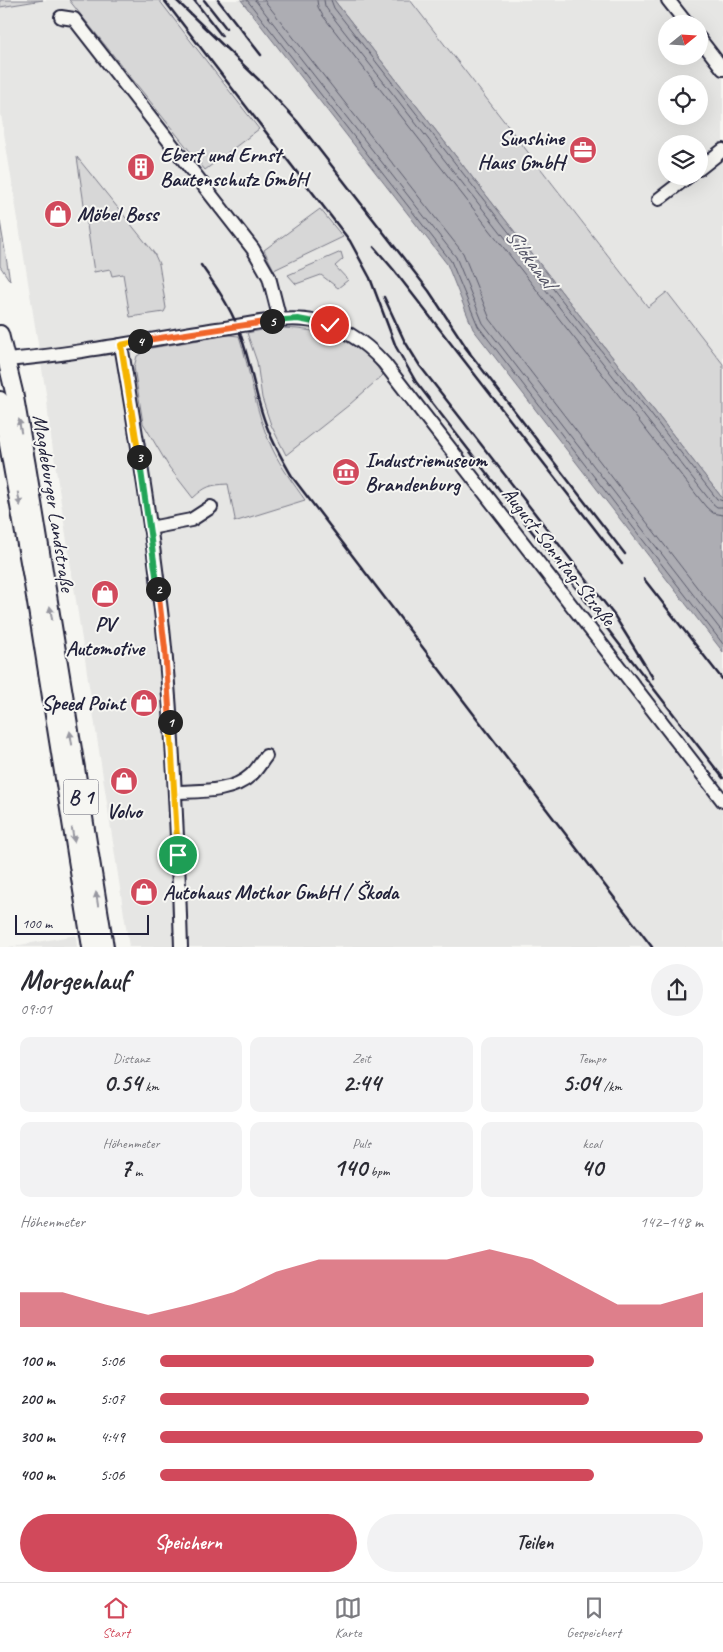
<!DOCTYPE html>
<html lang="de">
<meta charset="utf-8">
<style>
:root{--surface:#fff;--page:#f2f2f3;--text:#2b2b33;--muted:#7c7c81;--line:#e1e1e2;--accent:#d1495b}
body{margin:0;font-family:Caveat,sans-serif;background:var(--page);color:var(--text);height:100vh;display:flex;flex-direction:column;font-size:19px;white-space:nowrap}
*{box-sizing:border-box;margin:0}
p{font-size:16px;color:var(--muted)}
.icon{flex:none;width:28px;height:28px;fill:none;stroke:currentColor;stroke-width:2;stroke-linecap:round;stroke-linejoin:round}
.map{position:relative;height:947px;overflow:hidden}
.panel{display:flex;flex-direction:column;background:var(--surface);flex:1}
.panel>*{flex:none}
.needle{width:32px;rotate:72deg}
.tools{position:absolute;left:658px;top:15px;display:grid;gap:10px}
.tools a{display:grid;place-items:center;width:50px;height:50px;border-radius:50%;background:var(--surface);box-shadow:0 5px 20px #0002;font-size:25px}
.scale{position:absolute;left:15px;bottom:12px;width:134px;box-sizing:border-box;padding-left:5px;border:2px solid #22223b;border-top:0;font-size:14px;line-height:18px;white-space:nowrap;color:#22223b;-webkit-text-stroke:4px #f6f6f2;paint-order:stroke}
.pin{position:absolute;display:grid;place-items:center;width:42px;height:42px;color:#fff;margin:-21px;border:2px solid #fff;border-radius:50%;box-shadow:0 1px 5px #0007}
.km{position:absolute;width:25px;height:25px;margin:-12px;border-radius:50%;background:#222;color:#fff;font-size:14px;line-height:25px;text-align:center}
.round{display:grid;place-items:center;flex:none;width:52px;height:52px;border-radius:26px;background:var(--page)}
.summary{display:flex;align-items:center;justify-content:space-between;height:85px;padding:0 20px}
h1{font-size:28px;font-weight:700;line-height:38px}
.stats{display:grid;grid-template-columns:repeat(3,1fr);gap:8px;height:85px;padding:5px 20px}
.stats div{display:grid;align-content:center;border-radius:10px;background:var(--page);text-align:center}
.stats b{font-size:25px;font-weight:700}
.stats small{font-size:14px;font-weight:400}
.stats p{font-size:14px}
.chart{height:140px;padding:10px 20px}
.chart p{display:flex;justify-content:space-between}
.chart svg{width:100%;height:90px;margin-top:5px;fill:var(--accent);opacity:.7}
.cta{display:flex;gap:10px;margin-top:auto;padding:10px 20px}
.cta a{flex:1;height:58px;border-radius:30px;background:var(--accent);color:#fff;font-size:20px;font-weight:700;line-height:58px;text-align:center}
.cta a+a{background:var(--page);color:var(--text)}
ul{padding:0 20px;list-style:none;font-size:16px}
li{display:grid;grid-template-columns:80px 60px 1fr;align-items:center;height:38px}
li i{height:12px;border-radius:6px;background:var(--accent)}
.tabs{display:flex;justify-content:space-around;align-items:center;height:70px;border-top:1px solid var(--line);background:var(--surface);font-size:14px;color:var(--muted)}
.tabs a{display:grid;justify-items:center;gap:2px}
.tabs .on{color:var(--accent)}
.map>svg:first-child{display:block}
</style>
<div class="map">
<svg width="723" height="947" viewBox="0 0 723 947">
<rect width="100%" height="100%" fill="#f6f6f2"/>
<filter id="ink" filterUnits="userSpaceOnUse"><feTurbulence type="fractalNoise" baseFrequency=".02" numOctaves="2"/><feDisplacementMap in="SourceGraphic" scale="10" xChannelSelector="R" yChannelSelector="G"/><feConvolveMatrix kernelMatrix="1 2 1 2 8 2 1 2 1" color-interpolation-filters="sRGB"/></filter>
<g filter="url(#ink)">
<g fill="#e6e6e4" fill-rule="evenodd">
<path d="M43,0H69L74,5L259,128L159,0H241L447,264L473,329L723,652V947H129L49,424L47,400L0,108V7Z"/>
<path d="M410,0H723V404L648,307ZM666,24H699V56H666ZM666,84H699V116H666ZM666,144H699V176H666Z"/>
<path d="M76,935L77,947H9Z"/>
</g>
<g fill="#d7d7d7" stroke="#7c7c89">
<path d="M0,0H43L0,7Z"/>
<path d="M69,0H159L259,129L205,170Z"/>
<path d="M334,0H410L648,307L667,292L723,364V499Z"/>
<path d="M77,157L154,253L159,264L166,308L164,312L130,317L123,274L112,276L110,269L94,272Z"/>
<path d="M320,209L343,237L274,270L264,250Z"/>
<path d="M0,221L10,281L0,266Z"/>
<path d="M341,252L343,259L335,266L348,280L338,288L321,275L296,284L288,275Z"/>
<path d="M272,328C306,328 338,332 365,354C372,360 378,368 383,375L349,405L286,455L271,425L262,398L257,362L247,333Z"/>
<path d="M229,335L239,336C251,372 255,413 272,448C281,467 293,483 305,500L234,522L235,519L228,484C210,485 206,486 193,498L169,467L143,423L134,367L137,356L151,348Z"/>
</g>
<path fill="#adadb3" stroke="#757583" d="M241,0H334L723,499V652L473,329L447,264Z"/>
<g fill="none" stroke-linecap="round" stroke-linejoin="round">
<g stroke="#5a5a6b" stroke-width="1">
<path d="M247,0L451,261L478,326L723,644"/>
<path d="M255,0L456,257L483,323L723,633"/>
<path d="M264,0L463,253L490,319L723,621"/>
<path d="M317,0L318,7L323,16L706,507L713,513L723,515"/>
<path d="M324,0L325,6L329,12L712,503L717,507H723"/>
<path d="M331,0L334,8L717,499L723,501"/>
</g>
<g stroke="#22223b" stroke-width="16">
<g id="minor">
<path d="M668,0L687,24"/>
<path d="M61,17L74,19L253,249L269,277L280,320"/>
<path d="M699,38L723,69"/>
<path d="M699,169L723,150"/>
<path d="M659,199L689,176"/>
<path d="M121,345C138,445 155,546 165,648C174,747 178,847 181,947"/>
<path d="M7,360C77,354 147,340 217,329C248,325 283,315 314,321C343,326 365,342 384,363L723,801"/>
<path d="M150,528L191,520L211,507"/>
<path d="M175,792C199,791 232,793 251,775C257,770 261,762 266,756"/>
</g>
</g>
<g stroke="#22223b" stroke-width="20">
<g id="major">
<path d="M0,334L14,392L27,466L105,947"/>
<path d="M0,400L32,578L91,947"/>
</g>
</g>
<use href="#minor" stroke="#f6f6f2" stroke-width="12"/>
<use href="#major" stroke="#f6f6f2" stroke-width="16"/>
<g stroke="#22223b" stroke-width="2.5">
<path d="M164,0L350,241L370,278L396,347L416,382L723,778"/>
<path d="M176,0L259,80L297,121L429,291L470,353"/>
<path d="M194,0L222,36"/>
<path d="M204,0L226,28"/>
<path d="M218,0L261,55"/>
<path d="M374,247L393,269L622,564"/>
<path d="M201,265C215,285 229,305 238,328C251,360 254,395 267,427C274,445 283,461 293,478L652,947"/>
<path d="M384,297L404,340L420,366L614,615L653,678"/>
<path d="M465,347L625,554"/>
<path d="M644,579L723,680"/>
</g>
</g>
<defs><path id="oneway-solid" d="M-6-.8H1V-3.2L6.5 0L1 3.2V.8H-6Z" transform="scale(1.25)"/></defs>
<g fill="#9797a0">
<use href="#oneway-solid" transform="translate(20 426) rotate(-100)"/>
<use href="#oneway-solid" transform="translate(19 499) rotate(80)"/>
<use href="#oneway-solid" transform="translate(51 613) rotate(-99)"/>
<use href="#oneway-solid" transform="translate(71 738) rotate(-99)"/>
<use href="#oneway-solid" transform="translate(73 835) rotate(81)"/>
<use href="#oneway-solid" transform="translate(97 899) rotate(-99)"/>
</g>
</g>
<g fill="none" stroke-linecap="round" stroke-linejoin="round" filter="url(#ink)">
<g stroke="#fff" stroke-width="10">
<path id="split-1" d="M170,722L178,855"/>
</g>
<g stroke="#fff" stroke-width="10">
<path id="split-2" d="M158,589L165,649L170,722"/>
</g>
<g stroke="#fff" stroke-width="10">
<path id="split-3" d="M139,457L158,589"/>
</g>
<g stroke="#fff" stroke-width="10">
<path id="split-4" d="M139,457L121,345L140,341"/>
</g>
<g stroke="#fff" stroke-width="10">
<path id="split-5" d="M140,341L272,321"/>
</g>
<g stroke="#fff" stroke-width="10">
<path id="split-6" d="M272,321L298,319L330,325"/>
</g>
<use href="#split-1" stroke="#f5b400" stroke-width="6"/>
<use href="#split-2" stroke="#f0652b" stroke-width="6"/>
<use href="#split-3" stroke="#22a559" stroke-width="6"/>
<use href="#split-4" stroke="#f5b400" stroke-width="6"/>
<use href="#split-5" stroke="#f0652b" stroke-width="6"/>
<use href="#split-6" stroke="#22a559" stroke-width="6"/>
</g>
<defs>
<g id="office-disc" transform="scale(1.4375)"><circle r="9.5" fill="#d1495b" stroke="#f6f6f2"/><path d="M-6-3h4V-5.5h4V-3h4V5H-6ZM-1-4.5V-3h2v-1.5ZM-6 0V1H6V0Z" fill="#fff"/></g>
<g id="building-disc" transform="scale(1.4375)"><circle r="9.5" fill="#d1495b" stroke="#f6f6f2"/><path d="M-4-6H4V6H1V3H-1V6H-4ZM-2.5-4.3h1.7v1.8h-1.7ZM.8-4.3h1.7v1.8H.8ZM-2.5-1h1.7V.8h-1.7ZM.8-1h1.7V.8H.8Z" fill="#fff"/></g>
<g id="shop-disc" transform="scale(1.4375)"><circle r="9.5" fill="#d1495b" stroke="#f6f6f2"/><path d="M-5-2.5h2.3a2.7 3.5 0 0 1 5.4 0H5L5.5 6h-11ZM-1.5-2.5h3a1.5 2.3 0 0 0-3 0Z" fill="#fff"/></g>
<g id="museum-disc" transform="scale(1.4375)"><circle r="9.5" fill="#d1495b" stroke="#f6f6f2"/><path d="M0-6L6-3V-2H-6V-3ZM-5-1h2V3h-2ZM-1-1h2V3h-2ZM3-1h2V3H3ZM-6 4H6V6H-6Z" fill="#fff"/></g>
</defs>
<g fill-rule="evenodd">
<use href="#office-disc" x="583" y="150"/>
<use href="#building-disc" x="141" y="167"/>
<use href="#shop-disc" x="58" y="214"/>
<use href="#museum-disc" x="346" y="472"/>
<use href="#shop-disc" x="105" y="594"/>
<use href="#shop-disc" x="144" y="703"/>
<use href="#shop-disc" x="124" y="781"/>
<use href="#shop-disc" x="144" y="892"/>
</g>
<g text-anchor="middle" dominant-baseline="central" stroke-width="4" stroke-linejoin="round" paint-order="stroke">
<rect fill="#f6f6f2" stroke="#626272" stroke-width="1" x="63.5" y="779.5" width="35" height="35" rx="4"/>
<g font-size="20" font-weight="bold" fill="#22223b">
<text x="81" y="797">B 1</text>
</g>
<g font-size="21" font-weight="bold" fill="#22223b" stroke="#f6f6f2" text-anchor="start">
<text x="564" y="138" text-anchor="end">Sunshine<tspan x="564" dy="24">Haus GmbH</tspan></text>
<text x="160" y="155">Ebert und Ernst<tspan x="160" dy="24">Bautenschutz GmbH</tspan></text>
<text x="77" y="214">Möbel Boss</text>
<text x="365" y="460">Industriemuseum<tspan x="365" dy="24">Brandenburg</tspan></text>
<text x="105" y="624" text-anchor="middle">PV<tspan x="105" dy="24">Automotive</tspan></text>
<text x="125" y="703" text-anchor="end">Speed Point</text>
<text x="124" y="811" text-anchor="middle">Volvo</text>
<text x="163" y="892">Autohaus Mothor GmbH / Škoda</text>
</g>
<g font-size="21" fill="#22223b" stroke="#f6f6f2">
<text transform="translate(54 503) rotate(81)">Magdeburger Landstraße</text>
<text transform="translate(559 556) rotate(52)">August-Sonntag-Straße</text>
</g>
<g font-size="22" font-style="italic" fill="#535365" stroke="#f6f6f2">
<text transform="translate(530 258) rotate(53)">Silokanal</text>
</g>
</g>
</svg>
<div class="tools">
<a><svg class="needle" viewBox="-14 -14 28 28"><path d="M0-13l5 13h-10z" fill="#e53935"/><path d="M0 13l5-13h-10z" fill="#7c7c81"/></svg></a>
<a><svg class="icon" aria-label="locate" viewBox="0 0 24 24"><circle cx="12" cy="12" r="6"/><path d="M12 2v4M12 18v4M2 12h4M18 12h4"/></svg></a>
<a><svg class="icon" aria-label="layers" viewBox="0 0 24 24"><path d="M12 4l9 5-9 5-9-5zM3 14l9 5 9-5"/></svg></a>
</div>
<div class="scale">100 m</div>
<div class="pin" style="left:178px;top:855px;background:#1e9e55"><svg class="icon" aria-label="arrive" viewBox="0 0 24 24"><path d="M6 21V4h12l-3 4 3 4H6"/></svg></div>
<div class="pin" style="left:330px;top:325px;background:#d93025"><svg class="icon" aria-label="check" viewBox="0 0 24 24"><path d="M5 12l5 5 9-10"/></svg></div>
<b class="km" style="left:170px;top:722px">1</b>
<b class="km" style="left:158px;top:589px">2</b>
<b class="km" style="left:139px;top:457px">3</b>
<b class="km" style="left:140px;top:341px">4</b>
<b class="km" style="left:272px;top:321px">5</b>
</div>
<section class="panel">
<div class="summary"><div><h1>Morgenlauf</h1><p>09:01</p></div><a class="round"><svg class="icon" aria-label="share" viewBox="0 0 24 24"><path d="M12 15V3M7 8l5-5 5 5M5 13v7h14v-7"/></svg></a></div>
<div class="stats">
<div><p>Distanz</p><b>0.54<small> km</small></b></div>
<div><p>Zeit</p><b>2:44</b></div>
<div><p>Tempo</p><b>5:04<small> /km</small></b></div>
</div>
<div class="stats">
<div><p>Höhenmeter</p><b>7<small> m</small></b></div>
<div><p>Puls</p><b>140<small> bpm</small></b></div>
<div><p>kcal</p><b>40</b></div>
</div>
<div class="chart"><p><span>Höhenmeter</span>142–148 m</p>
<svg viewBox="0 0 160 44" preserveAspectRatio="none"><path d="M0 44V27L10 27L20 33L30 38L40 33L50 27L60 17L70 11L80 11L90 11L100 11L110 6L120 11L130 22L140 33L150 33L160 27V44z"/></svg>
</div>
<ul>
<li><b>100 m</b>5:06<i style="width:80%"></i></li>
<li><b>200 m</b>5:07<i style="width:79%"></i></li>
<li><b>300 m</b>4:49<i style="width:100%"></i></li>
<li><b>400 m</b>5:06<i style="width:80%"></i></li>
</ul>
<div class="cta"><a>Speichern</a><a>Teilen</a></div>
</section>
<nav class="tabs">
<a class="on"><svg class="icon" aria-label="home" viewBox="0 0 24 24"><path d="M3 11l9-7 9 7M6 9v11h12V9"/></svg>Start</a>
<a><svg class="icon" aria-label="map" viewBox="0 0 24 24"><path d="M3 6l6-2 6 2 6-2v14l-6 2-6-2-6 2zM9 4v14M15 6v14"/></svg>Karte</a>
<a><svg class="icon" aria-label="saved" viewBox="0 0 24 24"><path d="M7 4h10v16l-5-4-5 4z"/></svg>Gespeichert</a>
</nav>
